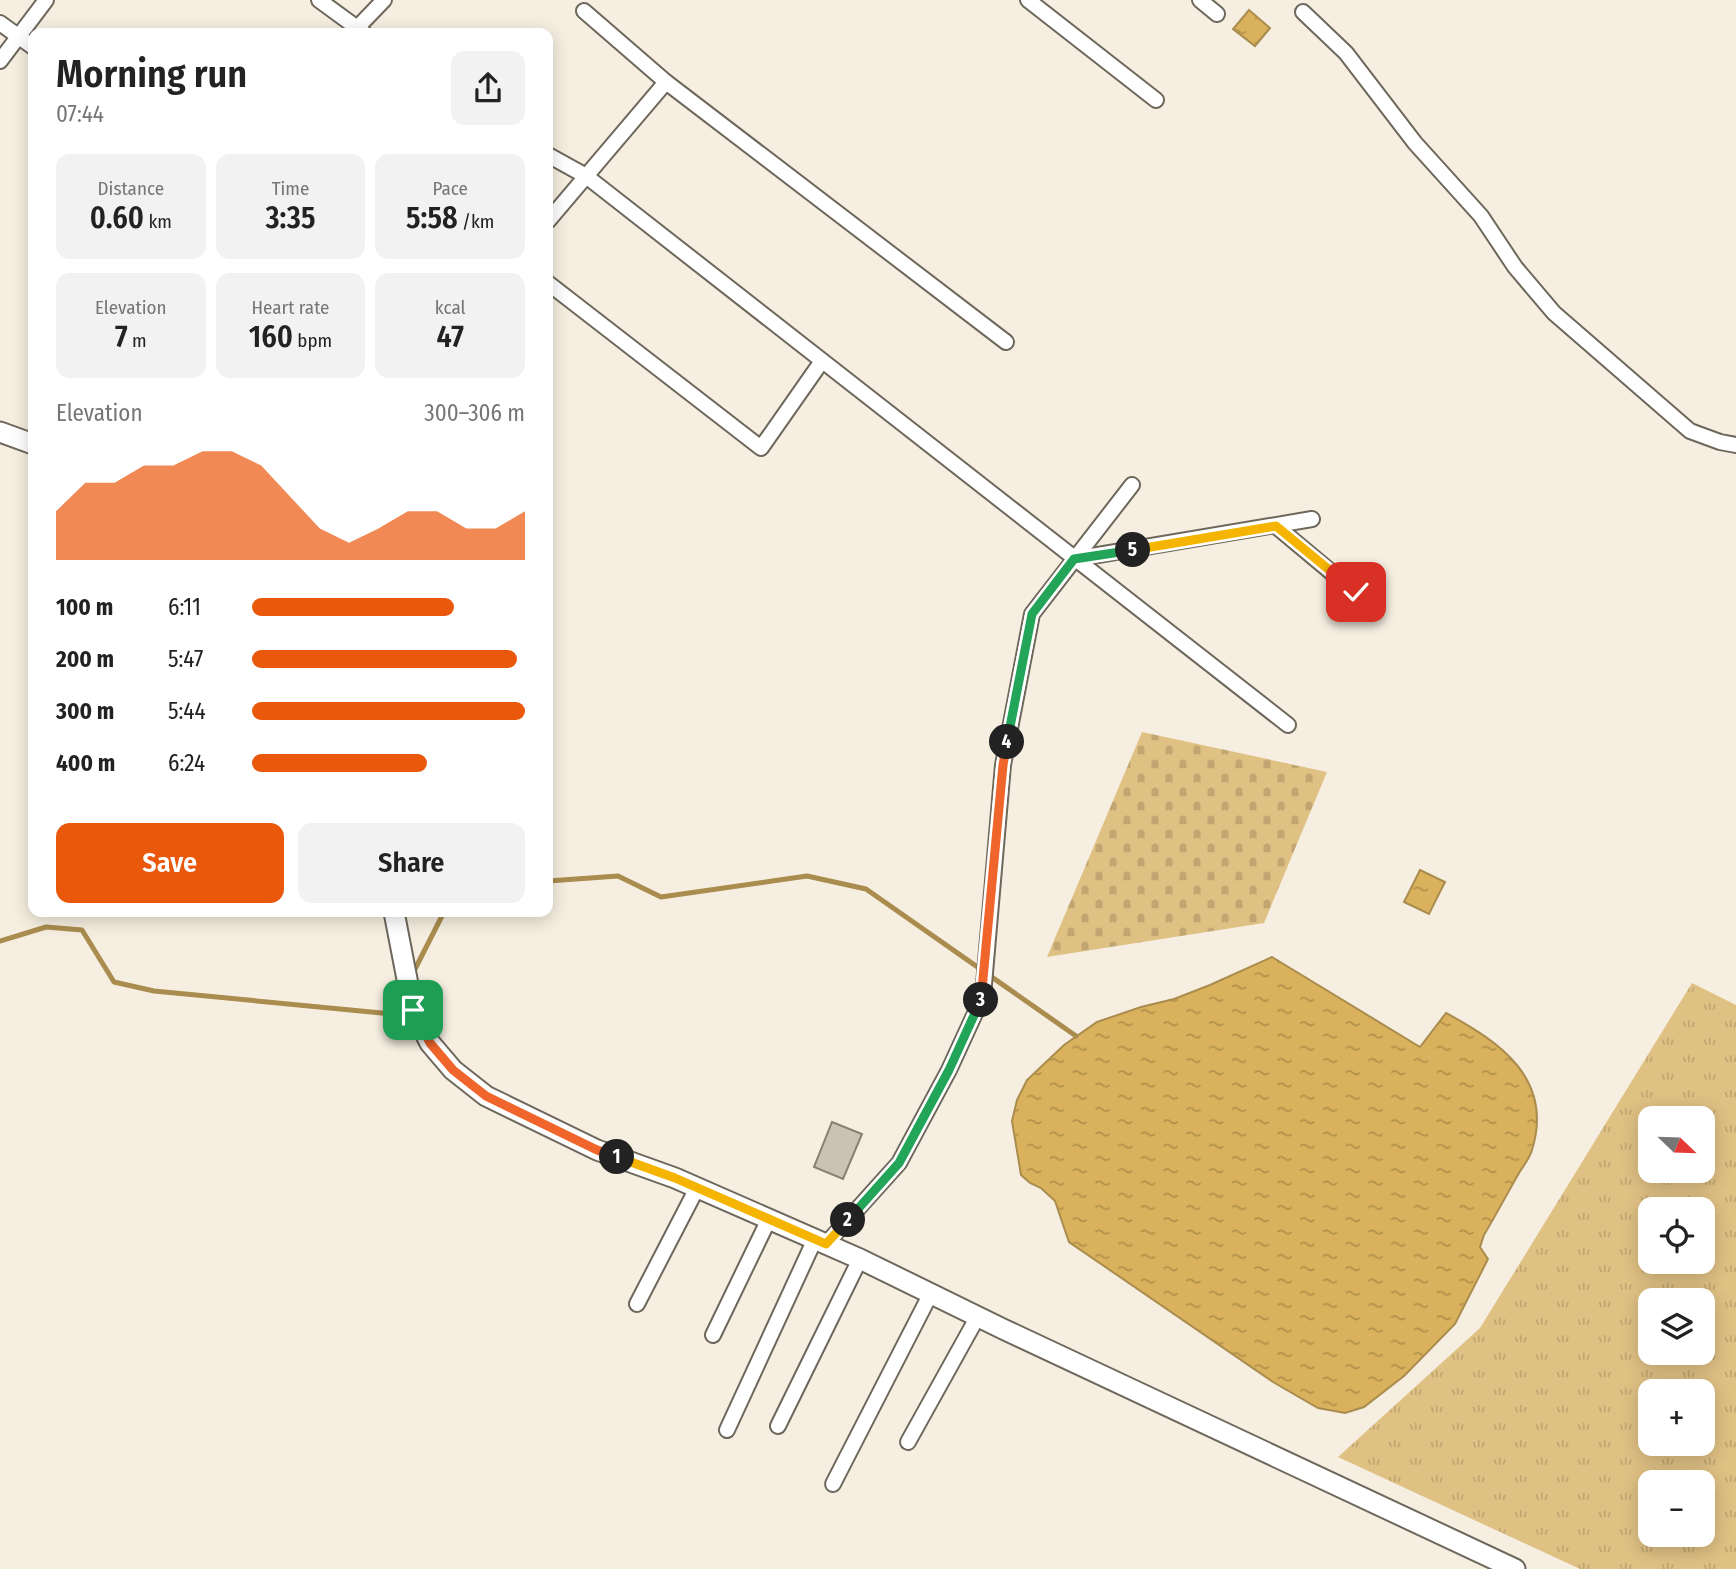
<!DOCTYPE html>
<meta charset="utf-8">
<style>
:root{--surface:#fff;--page:#f2f2f2;--text:#222;--muted:#767676;--accent:#ea580c}
body{margin:0;font-family:"Fira Sans Condensed",sans-serif;background:var(--page);color:var(--text);height:100vh;display:flex;flex-direction:column;font-size:26px;white-space:nowrap}
*{box-sizing:border-box;margin:0}
p{font-size:23px;color:var(--muted)}
.icon{flex:none;width:38px;height:38px;fill:none;stroke:currentColor;stroke-width:2;stroke-linecap:round;stroke-linejoin:round}
.map{position:relative;flex:1;overflow:hidden}
.side{position:absolute;left:28px;top:28px;width:525px;height:889px;display:flex;flex-direction:column;background:var(--surface);border-radius:14px;box-shadow:0 4px 18px #0003}
.side>*{flex:none}
.needle{width:46px;rotate:113deg}
.buttons{position:absolute;left:1638px;top:1106px;display:grid;gap:14px}
.buttons a{display:grid;place-items:center;width:77px;height:77px;border-radius:14px;background:var(--surface);box-shadow:0 4px 18px #0003;font-size:35px}
.pin{position:absolute;display:grid;place-items:center;width:60px;height:60px;color:#fff;margin:-30px;border-radius:14px;box-shadow:0 4px 10px #0006}
.km{position:absolute;width:35px;height:35px;margin:-18px;border-radius:50%;background:#222;color:#fff;font-size:19px;line-height:35px;text-align:center}
.round{display:grid;place-items:center;flex:none;width:74px;height:74px;border-radius:14px;background:var(--page)}
.head{display:flex;align-items:center;justify-content:space-between;height:119px;padding:0 28px}
h1{font-size:38px;font-weight:600;line-height:52px}
.stats{display:grid;grid-template-columns:repeat(3,1fr);gap:10px;height:119px;padding:7px 28px}
.stats div{display:grid;align-content:center;border-radius:14px;background:var(--page);text-align:center}
.stats b{font-size:30px;font-weight:600}
.stats small{font-size:19px;font-weight:400}
.stats p{font-size:19px}
.chart{height:196px;padding:14px 28px}
.chart p{display:flex;justify-content:space-between}
.chart svg{width:100%;height:126px;margin-top:7px;fill:var(--accent);opacity:.7}
.primary-button{display:flex;gap:14px;margin-top:auto;padding:14px 28px}
.primary-button a{flex:1;height:80px;border-radius:14px;background:var(--accent);color:#fff;font-size:28px;font-weight:600;line-height:80px;text-align:center}
.primary-button a+a{background:var(--page);color:var(--text)}
ul{padding:0 28px;list-style:none;font-size:23px}
li{display:grid;grid-template-columns:112px 84px 1fr;align-items:center;height:52px}
li i{height:18px;border-radius:9px;background:var(--accent)}
.map>svg:first-child{display:block}
</style>
<div class="map">
<svg width="1736" height="1569" viewBox="0 0 1736 1569">
<defs>
<pattern id="grass-tufts" width="24" height="20" patternUnits="userSpaceOnUse" patternTransform="scale(1.75)"><rect width="24" height="20" fill="#e0c184"/><path d="M3 7l-1-3M5 7V3M7 7l1-3M15 17l-1-3M17 17v-4M19 17l1-3" fill="none" stroke="#c1a672"/></pattern>
<pattern id="cemetery-stones" width="16" height="16" patternUnits="userSpaceOnUse" patternTransform="scale(1.75)"><rect width="16" height="16" fill="#e0c184"/><path d="M2 7V4a2 2 0 0 1 4 0v3zM10 15v-3a2 2 0 0 1 4 0v3z" fill="#c1a672"/></pattern>
<pattern id="water-ripples" width="26" height="14" patternUnits="userSpaceOnUse" patternTransform="scale(1.75)"><rect width="26" height="14" fill="#dab15c"/><path d="M2 4q2-2 4 0t4 0M15 11q2-2 4 0t4 0" fill="none" stroke="#b2914c"/></pattern>
</defs>
<rect width="100%" height="100%" fill="#f6efe1"/>
<path fill="url(#grass-tufts)" fill-rule="evenodd" d="M1692,983L1736,1005V1569H1580L1338,1457L1480,1328ZM1650,1118H1703V1171H1650ZM1650,1209H1703V1262H1650ZM1650,1300H1703V1353H1650ZM1650,1391H1703V1444H1650ZM1650,1482H1703V1535H1650Z"/>
<path fill="url(#cemetery-stones)" d="M1142,732L1327,772L1264,923L1047,957Z"/>
<g fill="url(#water-ripples)" stroke="#a98c4e" stroke-width="2">
<path d="M1249,10L1270,28L1255,46L1233,29Z"/>
<path d="M1420,870L1445,882L1429,914L1404,902Z"/>
<path d="M1272,957L1420,1047L1446,1013C1500,1042 1554,1079 1532,1150C1530,1158 1523,1166 1519,1173C1507,1194 1496,1215 1484,1235L1480,1247L1488,1259L1455,1324L1404,1376L1364,1407L1345,1413L1318,1408L1273,1382L1069,1242L1055,1201L1041,1188L1030,1183L1021,1175L1012,1121L1017,1100L1027,1080L1064,1045L1097,1022L1141,1007L1174,999L1210,985Z"/>
</g>
<g fill="none" stroke-linecap="round" stroke-linejoin="round">
<g stroke="#a98c4e" stroke-width="5">
<path d="M548,881L618,876L661,897L807,876L866,889L1076,1036"/>
<path d="M0,941L46,927L82,930L114,982L154,991L392,1014L403,993"/>
<path d="M412,975L444,912"/>
</g>
</g>
<path fill="#cac3b5" stroke="#878073" stroke-width="2" d="M832,1122L862,1134L843,1179L814,1167Z"/>
<g fill="none" stroke-linecap="round" stroke-linejoin="round">
<g stroke="#6e675b" stroke-width="18">
<g id="street">
<path d="M319,0L364,33"/>
<path d="M1028,0L1156,100"/>
<path d="M1200,0L1217,14"/>
<path d="M584,11L666,82L1006,342"/>
<path d="M1303,12L1346,53L1415,143L1481,216L1515,267L1554,313L1690,431L1720,442L1736,445"/>
<path d="M0,23L33,47"/>
<path d="M357,28L384,0"/>
<path d="M0,61L46,0"/>
<path d="M548,155L586,176L1288,725"/>
<path d="M548,221L666,82"/>
<path d="M548,283L761,448L822,361"/>
<path d="M1276,526L1355,592"/>
<path d="M1074,559L1312,519"/>
<path d="M826,1244L899,1163L949,1070L983,996L1003,765L1032,614L1132,485"/>
<path d="M637,1304L697,1188"/>
<path d="M713,1335L769,1219"/>
<path d="M778,1426L860,1259"/>
<path d="M727,1430L815,1239"/>
<path d="M908,1442L978,1316"/>
<path d="M833,1484L931,1293"/>
</g>
</g>
<g stroke="#6e675b" stroke-width="23">
<g id="secondary">
<path d="M0,432L33,444"/>
<path d="M394,912L413,1010L430,1043L453,1070L486,1096L597,1150L675,1178L860,1259L1003,1329L1515,1569"/>
</g>
</g>
<use href="#street" stroke="#fff" stroke-width="14"/>
<use href="#secondary" stroke="#fff" stroke-width="19"/>
</g>
<g fill="none" stroke-linecap="round" stroke-linejoin="round">
<g stroke="#fff" stroke-width="14">
<path id="split-1" d="M413,1010L430,1043L453,1070L486,1096L597,1150L617,1157"/>
</g>
<g stroke="#fff" stroke-width="14">
<path id="split-2" d="M617,1157L675,1178L826,1244L848,1220"/>
</g>
<g stroke="#fff" stroke-width="14">
<path id="split-3" d="M848,1220L899,1163L949,1070L981,1000"/>
</g>
<g stroke="#fff" stroke-width="14">
<path id="split-4" d="M981,1000L1003,765L1007,742"/>
</g>
<g stroke="#fff" stroke-width="14">
<path id="split-5" d="M1007,742L1032,614L1074,559L1133,550"/>
</g>
<g stroke="#fff" stroke-width="14">
<path id="split-6" d="M1133,550L1276,526L1356,592"/>
</g>
<use href="#split-1" stroke="#f0652b" stroke-width="9"/>
<use href="#split-2" stroke="#f5b400" stroke-width="9"/>
<use href="#split-3" stroke="#22a559" stroke-width="9"/>
<use href="#split-4" stroke="#f0652b" stroke-width="9"/>
<use href="#split-5" stroke="#22a559" stroke-width="9"/>
<use href="#split-6" stroke="#f5b400" stroke-width="9"/>
</g>
</svg>
<div class="buttons">
<a><svg class="needle" viewBox="-14 -14 28 28"><path d="M0-13l5 13h-10z" fill="#e53935"/><path d="M0 13l5-13h-10z" fill="#767676"/></svg></a>
<a><svg class="icon" aria-label="locate" viewBox="0 0 24 24"><circle cx="12" cy="12" r="6"/><path d="M12 2v4M12 18v4M2 12h4M18 12h4"/></svg></a>
<a><svg class="icon" aria-label="layers" viewBox="0 0 24 24"><path d="M12 4l9 5-9 5-9-5zM3 14l9 5 9-5"/></svg></a>
<a>+</a>
<a>−</a>
</div>
<div class="pin" style="left:413px;top:1010px;background:#1e9e55"><svg class="icon" aria-label="arrive" viewBox="0 0 24 24"><path d="M6 21V4h12l-3 4 3 4H6"/></svg></div>
<div class="pin" style="left:1356px;top:592px;background:#d93025"><svg class="icon" aria-label="check" viewBox="0 0 24 24"><path d="M5 12l5 5 9-10"/></svg></div>
<b class="km" style="left:617px;top:1157px">1</b>
<b class="km" style="left:848px;top:1220px">2</b>
<b class="km" style="left:981px;top:1000px">3</b>
<b class="km" style="left:1007px;top:742px">4</b>
<b class="km" style="left:1133px;top:550px">5</b>
<section class="side">
<div class="head"><div><h1>Morning run</h1><p>07:44</p></div><a class="round"><svg class="icon" aria-label="share" viewBox="0 0 24 24"><path d="M12 15V3M7 8l5-5 5 5M5 13v7h14v-7"/></svg></a></div>
<div class="stats">
<div><p>Distance</p><b>0.60<small> km</small></b></div>
<div><p>Time</p><b>3:35</b></div>
<div><p>Pace</p><b>5:58<small> /km</small></b></div>
</div>
<div class="stats">
<div><p>Elevation</p><b>7<small> m</small></b></div>
<div><p>Heart rate</p><b>160<small> bpm</small></b></div>
<div><p>kcal</p><b>47</b></div>
</div>
<div class="chart"><p><span>Elevation</span>300–306 m</p>
<svg viewBox="0 0 160 44" preserveAspectRatio="none"><path d="M0 44V27L10 17L20 17L30 11L40 11L50 6L60 6L70 11L80 22L90 33L100 38L110 33L120 27L130 27L140 33L150 33L160 27V44z"/></svg>
</div>
<ul>
<li><b>100 m</b>6:11<i style="width:74%"></i></li>
<li><b>200 m</b>5:47<i style="width:97%"></i></li>
<li><b>300 m</b>5:44<i style="width:100%"></i></li>
<li><b>400 m</b>6:24<i style="width:64%"></i></li>
</ul>
<div class="primary-button"><a>Save</a><a>Share</a></div>
</section>
</div>
